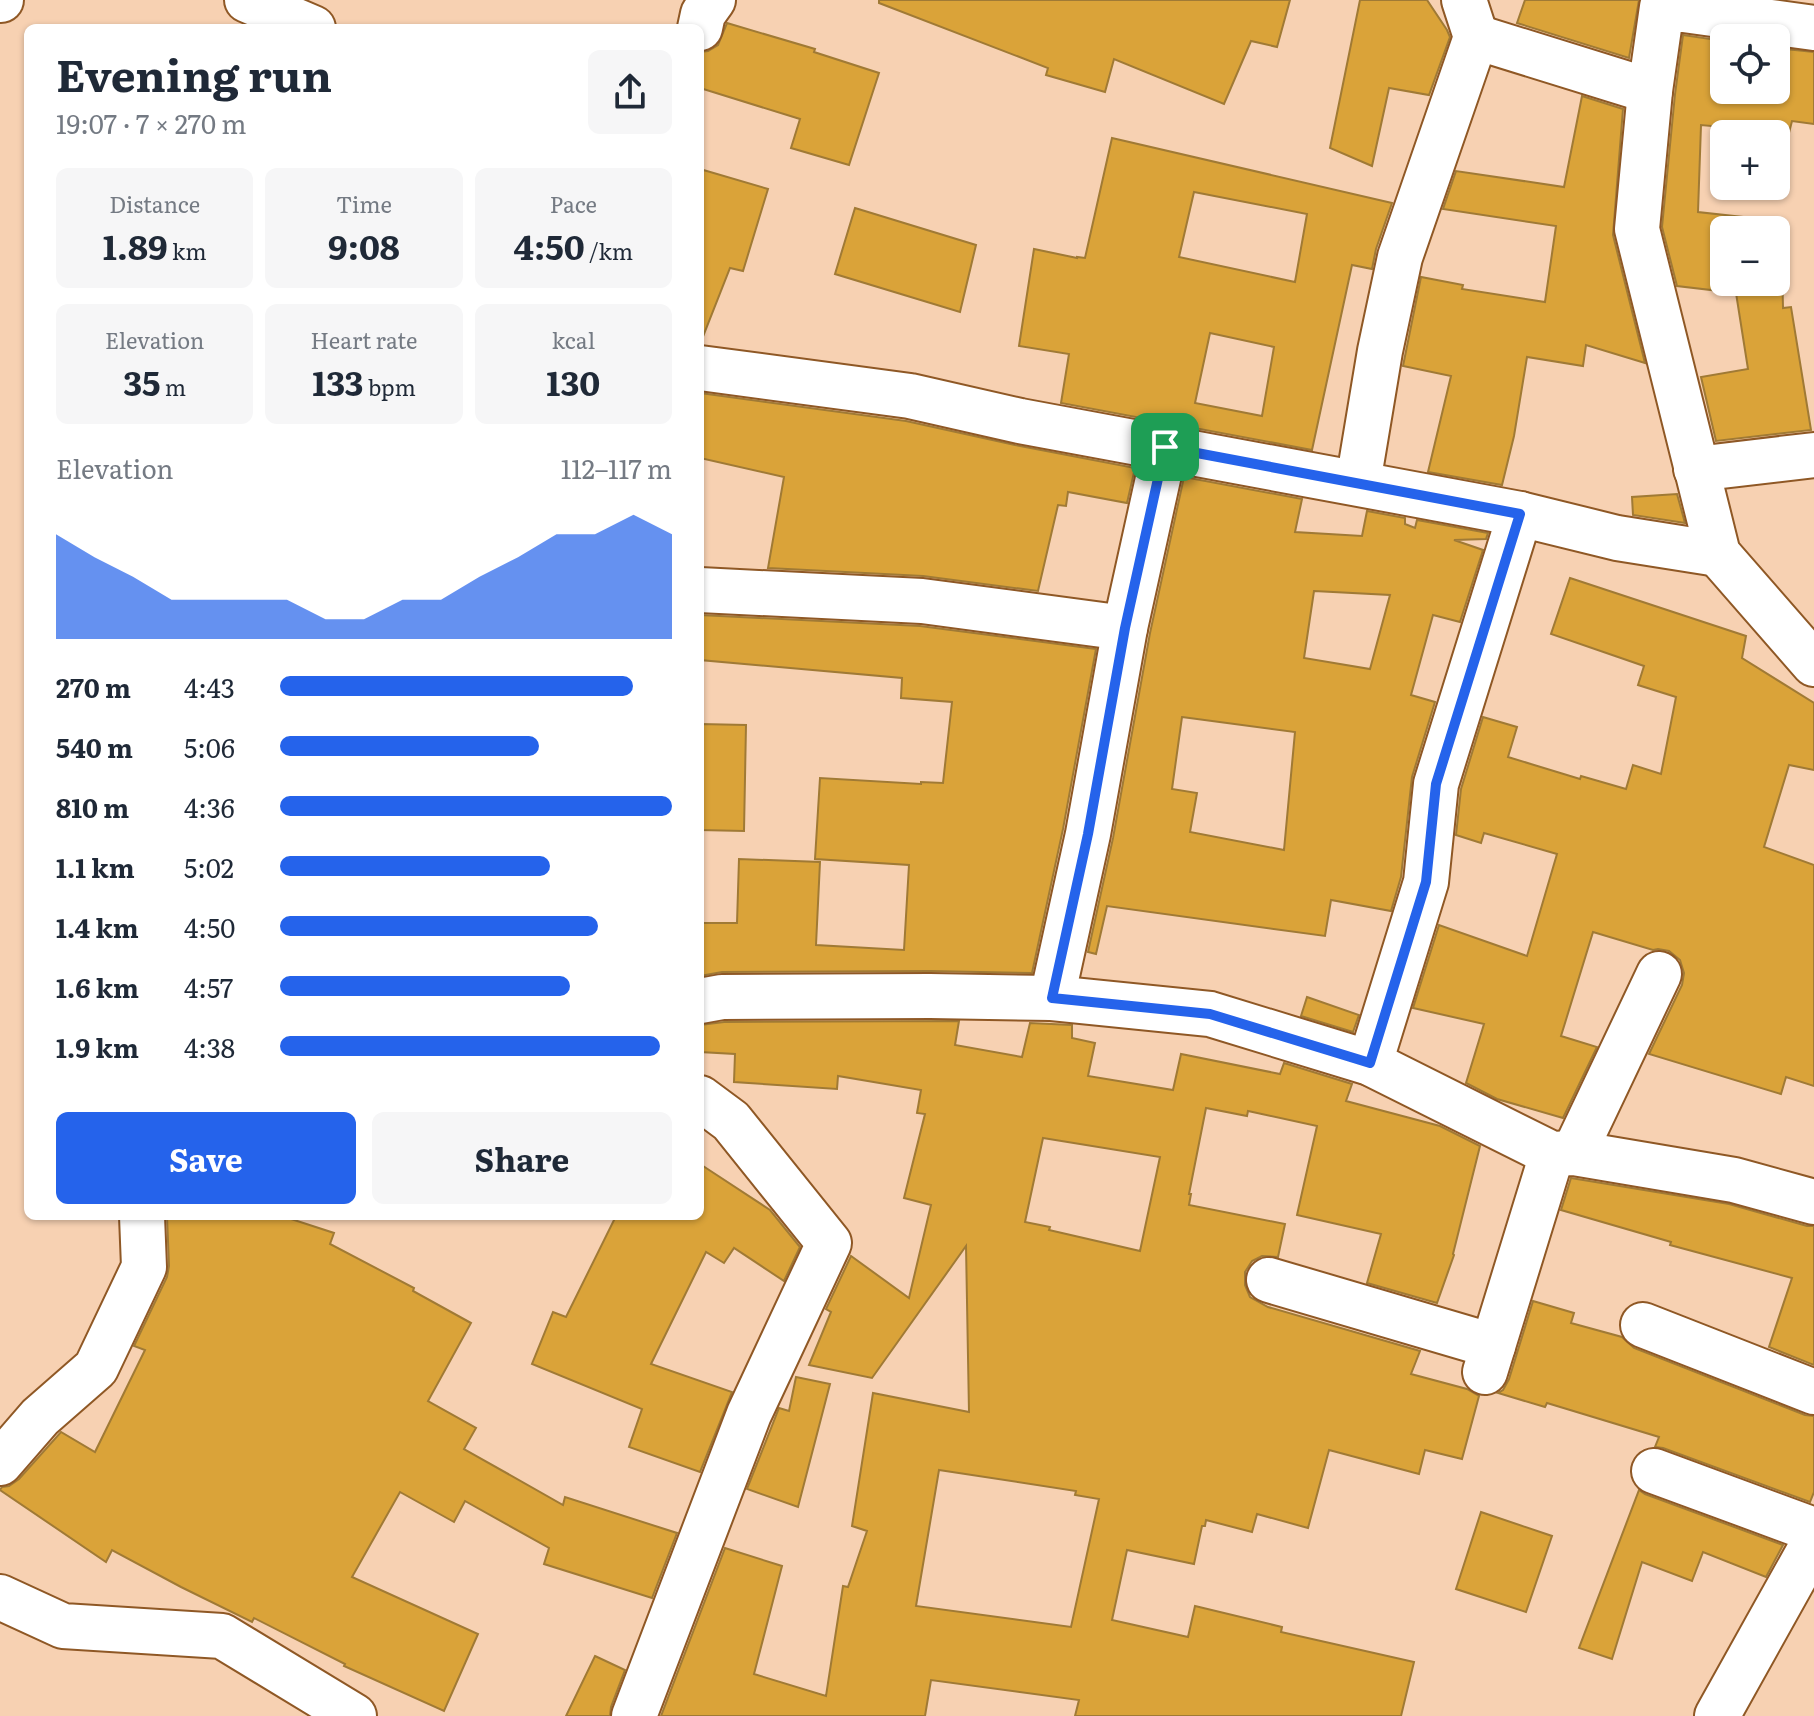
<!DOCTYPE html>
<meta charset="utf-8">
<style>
:root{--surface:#fff;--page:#f6f6f7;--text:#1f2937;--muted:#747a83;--accent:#2563eb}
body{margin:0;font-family:Literata,serif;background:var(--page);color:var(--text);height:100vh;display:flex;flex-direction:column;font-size:30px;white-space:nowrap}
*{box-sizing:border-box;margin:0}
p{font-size:26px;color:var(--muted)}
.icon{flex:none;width:44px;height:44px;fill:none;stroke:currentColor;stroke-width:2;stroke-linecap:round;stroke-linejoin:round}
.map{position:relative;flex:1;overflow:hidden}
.sheet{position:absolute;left:24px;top:24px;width:680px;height:1196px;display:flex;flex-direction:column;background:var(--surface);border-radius:12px;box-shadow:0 2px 6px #0004}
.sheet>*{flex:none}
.controls{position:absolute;left:1710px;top:24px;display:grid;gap:16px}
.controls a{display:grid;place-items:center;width:80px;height:80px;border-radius:12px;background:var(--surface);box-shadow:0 2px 6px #0004;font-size:40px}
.pin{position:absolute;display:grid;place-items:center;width:68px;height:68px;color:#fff;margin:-34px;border-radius:16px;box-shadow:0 4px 12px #0006}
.round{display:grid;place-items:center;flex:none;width:84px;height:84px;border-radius:12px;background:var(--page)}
.headline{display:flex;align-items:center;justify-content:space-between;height:136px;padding:0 32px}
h1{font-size:44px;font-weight:700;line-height:60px}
.figures{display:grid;grid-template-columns:repeat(3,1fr);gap:12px;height:136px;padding:8px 32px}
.figures div{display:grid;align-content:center;border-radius:12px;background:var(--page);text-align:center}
.figures b{font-size:34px;font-weight:700}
.figures small{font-size:22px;font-weight:400}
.figures p{font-size:22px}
.chart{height:224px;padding:16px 32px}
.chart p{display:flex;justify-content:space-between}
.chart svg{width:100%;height:144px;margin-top:8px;fill:var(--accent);opacity:.7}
.cta{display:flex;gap:16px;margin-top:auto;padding:16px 32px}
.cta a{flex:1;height:92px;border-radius:12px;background:var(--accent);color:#fff;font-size:32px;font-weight:700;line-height:92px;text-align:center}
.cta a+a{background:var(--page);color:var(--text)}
ul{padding:0 32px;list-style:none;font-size:26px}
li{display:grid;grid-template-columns:128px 96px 1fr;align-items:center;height:60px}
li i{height:20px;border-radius:10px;background:var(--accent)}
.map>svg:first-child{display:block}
</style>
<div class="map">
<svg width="1814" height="1716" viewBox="0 0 1814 1716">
<rect width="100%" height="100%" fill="#f7d1b2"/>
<g fill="#daa339" stroke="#a07a35" stroke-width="2" fill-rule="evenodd">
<path d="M879,0H1290L1277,47L1251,41L1224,104L1114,59L1105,92L1046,75L1048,68L879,3Z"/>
<path d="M1360,0H1427L1447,30L1450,37L1429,95L1389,88L1372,166L1330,148Z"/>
<path d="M1525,0H1639L1629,58L1517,23Z"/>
<path d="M727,23L815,49L814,52L879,73L849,165L791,148L800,119L700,88V52L708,51L718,45Z"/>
<path d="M1683,35L1724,41V90H1776V48L1814,52V124L1792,121L1789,133L1701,125L1698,212L1781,221L1783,308L1791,307L1811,430L1716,441L1701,377L1748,369L1736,293L1677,286L1662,227L1675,94ZM1724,230H1776V282H1724Z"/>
<path d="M1582,96L1623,109L1613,235L1645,363L1586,345L1583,366L1527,357L1514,436L1502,485L1428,472L1451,376L1403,366L1421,277L1463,285L1462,289L1545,302L1556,226L1443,209L1456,171L1564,187Z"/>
<path d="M1112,138L1392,203L1376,249L1372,269L1352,265L1312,450L1061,403L1069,354L1019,346L1034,249L1077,258V257L1085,258ZM1194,192L1307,214L1295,282L1179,257ZM1210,333L1274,347L1262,416L1195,403Z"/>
<path d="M700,169L768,189L743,271L730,268L702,339L700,338Z"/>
<path d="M855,208L976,245L960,312L835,274Z"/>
<path d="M700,393L906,421L1015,445L1135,468L1127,503L1068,492L1066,506L1058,505L1038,591L923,576L768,568L784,477L700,458Z"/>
<path d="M1184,477L1302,499L1295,532L1362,536L1367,511L1405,518V524L1415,528L1417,520L1488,533L1486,539L1454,540L1483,550L1460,622L1433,615L1411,695L1435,702L1412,777L1401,877L1391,911L1331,900L1325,936L1107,906L1096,954L1088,952L1113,838L1150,633ZM1314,591L1390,595L1370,669L1304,658ZM1182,717L1295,732L1284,850L1190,832L1197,793L1172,789Z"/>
<path d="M1677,494L1685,523L1633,515L1632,497Z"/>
<path d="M1570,578L1746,636L1742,658L1814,703V770L1789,765L1764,847L1814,865V1086L1786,1077L1781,1094L1649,1054L1682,985L1684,973L1680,960L1669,951L1658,949L1653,950L1593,932L1561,1036L1597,1047L1563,1118L1497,1099L1466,1083L1484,1024L1413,1008L1439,925L1527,956L1557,854L1484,833L1481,843L1456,835L1461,789L1483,717L1517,727L1508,757L1580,779L1581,776L1626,789L1633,765L1661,774L1676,697L1638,685L1644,666L1551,634Z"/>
<path d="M700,615L920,626L1096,649L1063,829L1032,973L930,971L722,972L700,976V923H737L739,859L820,862L816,945L904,950L909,865L815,859L820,778L921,784V782L943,783L952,702L901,698L902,678L700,660Z"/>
<path d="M700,724L746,725L744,831L700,830Z"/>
<path d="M1307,997L1359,1015L1353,1032L1301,1016Z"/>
<path d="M959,1021L955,1045L1022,1057L1030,1023L1072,1025V1038L1095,1043L1088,1076L1173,1090L1181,1054L1280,1074L1284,1063L1352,1084L1346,1101L1440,1126L1480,1146L1453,1254L1454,1255L1437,1303L1367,1283L1381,1234L1297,1215L1317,1126L1248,1111L1247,1116L1206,1108L1189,1194H1191L1189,1205L1285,1224L1278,1257L1262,1256L1252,1261L1245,1272V1285L1250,1297L1268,1307L1420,1351L1411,1374L1467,1389L1479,1396L1462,1459L1425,1450L1419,1474L1329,1450L1308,1528L1257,1514L1252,1532L1206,1520L1205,1526H1202L1194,1564L1127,1550L1112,1620L1188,1637L1195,1606L1282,1627L1281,1632L1414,1662L1401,1716H1075L1079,1700L931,1680L925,1716H661L725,1548L782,1566L754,1674L826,1696L843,1586L848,1587L867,1531L852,1526L873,1393L969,1412L966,1246L872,1378L809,1365L831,1312L826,1309L851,1256L909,1298L931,1205L904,1198L925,1114L917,1113L921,1090L838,1076L837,1089L734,1082L735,1054L700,1052V1025L724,1022ZM1043,1138L1160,1157L1140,1251L1049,1230L1050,1227L1025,1222ZM939,1470L1076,1491L1075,1495L1099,1499L1071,1627L916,1606Z"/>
<path d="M700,1164L770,1210L800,1247L784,1281L734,1248L724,1263L706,1252L651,1364L732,1392L700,1472L629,1447L642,1409L532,1364L553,1312L566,1317L616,1216H700Z"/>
<path d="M1571,1178L1729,1204L1807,1226H1814V1365L1769,1347L1792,1278L1670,1245L1671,1242L1561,1210Z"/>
<path d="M167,1216H282L334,1233L330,1244L414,1288L413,1291L471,1323L428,1401L476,1428L464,1449L563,1505L565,1497L677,1533L652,1598L544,1564L549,1548L465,1501L454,1522L400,1492L352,1577L478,1634L444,1711L344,1666L345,1664L254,1618L252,1622L181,1587L112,1550L106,1562L0,1490L2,1487L9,1486L19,1479L61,1432L95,1452L145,1350L134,1346L167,1277L169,1266Z"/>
<path d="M1533,1301L1574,1313L1571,1323L1622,1337L1634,1348L1805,1415L1814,1416V1492L1810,1502L1663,1448L1655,1447L1659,1437L1547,1403L1545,1407L1498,1393L1503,1390L1509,1379Z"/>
<path d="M796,1377L830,1384L798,1507L747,1489L779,1408L789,1411Z"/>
<path d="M1639,1490L1645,1494L1783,1545L1766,1577L1703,1552L1692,1581L1642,1562L1612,1659L1579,1648Z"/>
<path d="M1481,1512L1552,1536L1526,1612L1456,1589Z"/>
<path d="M595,1656L625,1670L611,1707L610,1716H566Z"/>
</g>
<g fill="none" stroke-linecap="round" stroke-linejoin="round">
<g stroke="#8f5825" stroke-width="48">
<g id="minor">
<path d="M0,0H1"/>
<path d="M247,0L313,28"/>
<path d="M700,28L703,14L713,0"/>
<path d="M1814,28L1662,7L1650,91L1637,229L1718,554L1814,664"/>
<path d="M1476,37L1650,91"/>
<path d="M700,368L910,396L1020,421L1520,514L1617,538L1718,554"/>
<path d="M1696,469L1814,455"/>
<path d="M1358,483L1380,351L1400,257L1476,37L1464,0"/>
<path d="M700,590L922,601L1125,628"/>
<path d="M1052,998L1088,834L1125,628L1165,447"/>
<path d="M700,1001L722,997L930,996L1052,998L1210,1014L1370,1063L1552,1154L1574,1153L1734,1180L1814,1202"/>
<path d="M1370,1063L1426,882L1436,784L1520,514"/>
<path d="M1574,1153L1659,974"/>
<path d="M1269,1280L1493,1346"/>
<path d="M1643,1325L1814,1392"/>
<path d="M1485,1372L1552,1154"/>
<path d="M0,1463L40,1417L96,1368L144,1267L142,1216"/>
<path d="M1654,1471L1814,1530"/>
<path d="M0,1597L63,1626L222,1636L354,1716"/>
<path d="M634,1716L749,1414L829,1243L731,1121L700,1098"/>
<path d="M1717,1716L1814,1542"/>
</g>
</g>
<use href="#minor" stroke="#fff" stroke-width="44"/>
</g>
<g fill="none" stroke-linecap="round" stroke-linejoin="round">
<g stroke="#fff" stroke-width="16">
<path id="route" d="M1165,447L1520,514L1436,784L1426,882L1370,1063L1210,1014L1052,998L1088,834L1125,628Z"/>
</g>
<use href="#route" stroke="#2563eb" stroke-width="10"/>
</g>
</svg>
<div class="controls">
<a><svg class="icon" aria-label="locate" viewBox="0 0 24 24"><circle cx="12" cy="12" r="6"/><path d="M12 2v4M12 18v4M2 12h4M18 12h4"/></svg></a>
<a>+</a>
<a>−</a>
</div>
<div class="pin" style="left:1165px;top:447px;background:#1e9e55"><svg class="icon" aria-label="arrive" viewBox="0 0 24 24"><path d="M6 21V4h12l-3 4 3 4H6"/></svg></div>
<section class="sheet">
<div class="headline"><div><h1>Evening run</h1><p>19:07 · 7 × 270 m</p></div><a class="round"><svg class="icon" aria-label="share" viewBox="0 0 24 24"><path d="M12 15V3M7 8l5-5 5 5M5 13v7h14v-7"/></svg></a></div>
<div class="figures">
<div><p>Distance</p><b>1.89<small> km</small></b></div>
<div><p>Time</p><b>9:08</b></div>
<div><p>Pace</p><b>4:50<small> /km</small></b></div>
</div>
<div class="figures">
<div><p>Elevation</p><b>35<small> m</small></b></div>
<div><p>Heart rate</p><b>133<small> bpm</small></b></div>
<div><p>kcal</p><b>130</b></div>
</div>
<div class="chart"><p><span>Elevation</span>112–117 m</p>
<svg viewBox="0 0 160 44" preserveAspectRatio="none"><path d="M0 44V12L10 19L20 25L30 32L40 32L50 32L60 32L70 38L80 38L90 32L100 32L110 25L120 19L130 12L140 12L150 6L160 12V44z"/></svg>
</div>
<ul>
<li><b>270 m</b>4:43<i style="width:90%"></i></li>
<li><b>540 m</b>5:06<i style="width:66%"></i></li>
<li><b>810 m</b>4:36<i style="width:100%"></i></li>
<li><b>1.1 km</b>5:02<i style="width:69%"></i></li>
<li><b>1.4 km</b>4:50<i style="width:81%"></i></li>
<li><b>1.6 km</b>4:57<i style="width:74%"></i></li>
<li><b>1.9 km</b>4:38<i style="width:97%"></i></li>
</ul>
<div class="cta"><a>Save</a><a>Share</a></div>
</section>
</div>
